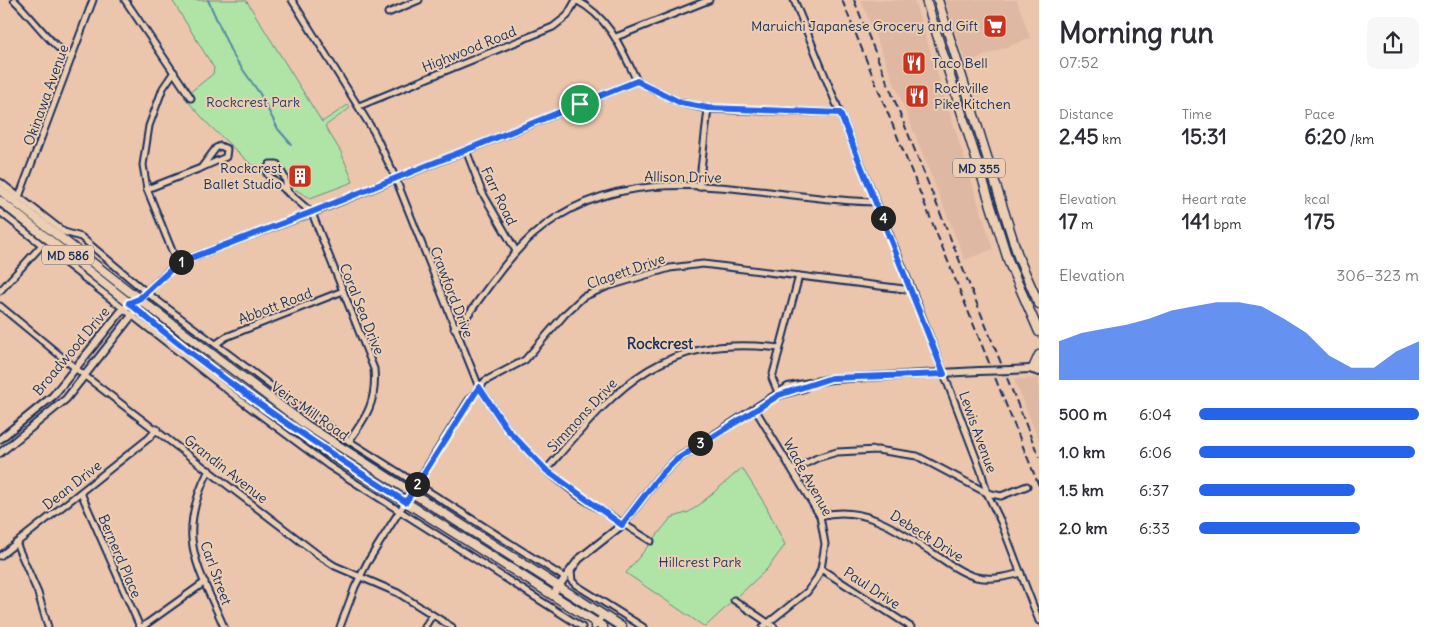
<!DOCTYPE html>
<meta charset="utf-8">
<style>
:root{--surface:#fff;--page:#f7f7f7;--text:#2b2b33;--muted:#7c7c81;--accent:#2563eb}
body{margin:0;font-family:Delius,sans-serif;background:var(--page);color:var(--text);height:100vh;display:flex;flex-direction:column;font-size:19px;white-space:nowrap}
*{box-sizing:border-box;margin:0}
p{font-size:16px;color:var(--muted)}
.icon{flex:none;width:28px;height:28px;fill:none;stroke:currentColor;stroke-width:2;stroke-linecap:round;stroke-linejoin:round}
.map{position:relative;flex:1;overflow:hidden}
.side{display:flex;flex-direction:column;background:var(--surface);width:400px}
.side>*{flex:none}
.pin{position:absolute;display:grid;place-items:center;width:42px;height:42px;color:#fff;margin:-21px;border:2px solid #fff;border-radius:50%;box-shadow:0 1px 5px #0007}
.km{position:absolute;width:25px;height:25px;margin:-12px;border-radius:50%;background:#222;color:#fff;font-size:14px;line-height:25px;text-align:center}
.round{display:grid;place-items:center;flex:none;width:52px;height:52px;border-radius:10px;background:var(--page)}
.overview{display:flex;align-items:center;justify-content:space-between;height:85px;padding:0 20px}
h1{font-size:28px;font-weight:700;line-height:38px}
.figures{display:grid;grid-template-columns:repeat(3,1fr);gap:8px;height:85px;padding:5px 20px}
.figures div{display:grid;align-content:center}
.figures b{font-size:21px;font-weight:700}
.figures small{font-size:14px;font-weight:400}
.figures p{font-size:14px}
.chart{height:140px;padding:10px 20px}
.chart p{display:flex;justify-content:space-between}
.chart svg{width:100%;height:90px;margin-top:5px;fill:var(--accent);opacity:.7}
ul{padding:0 20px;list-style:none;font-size:16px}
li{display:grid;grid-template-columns:80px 60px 1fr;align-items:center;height:38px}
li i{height:12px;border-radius:6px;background:var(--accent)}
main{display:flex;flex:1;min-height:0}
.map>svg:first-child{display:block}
</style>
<main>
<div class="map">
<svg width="1039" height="627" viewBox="0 0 1039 627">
<rect width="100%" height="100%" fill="#ebc6ac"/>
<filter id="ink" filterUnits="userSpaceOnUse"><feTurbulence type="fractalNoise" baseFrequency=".02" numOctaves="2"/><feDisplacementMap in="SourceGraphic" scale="10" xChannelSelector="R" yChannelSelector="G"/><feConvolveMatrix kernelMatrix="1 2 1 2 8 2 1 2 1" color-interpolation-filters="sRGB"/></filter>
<g filter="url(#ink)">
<g fill="#dfb8a4">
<path d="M861,0H914L993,249L965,260Z"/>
<path d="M944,0H1017L1030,38L966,63Z"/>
<path d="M1039,378V441L1014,379Z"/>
</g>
<g fill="#b0e4a6" stroke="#668a82">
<path d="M172,0H246L322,122L348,105L350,108L325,126L341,152L353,182L310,198L296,190L287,198L210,126L184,97L213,74L214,68Z"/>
<path d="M742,468L766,506L785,545L767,569L705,627L626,573L671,518L689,512L699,505Z"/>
</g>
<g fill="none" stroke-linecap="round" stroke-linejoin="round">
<path stroke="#538ba4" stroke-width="2" d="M208,0L232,54L260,94L278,129L291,144"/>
<g stroke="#1b2f5e" stroke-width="9">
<g id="minor">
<path d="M14,0C33,18 50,44 71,58"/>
<path d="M125,0L191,98"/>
<path d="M292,0L374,132L395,177L479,387L507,429L546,470L580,497L651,541"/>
<path d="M576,0C610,18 621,48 637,81"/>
<path d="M794,0L912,290L981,471L987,493L1001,522L1039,621"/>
<path d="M388,13L419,0"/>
<path d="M616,37L709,0"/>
<path d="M174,72L163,88L149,126L143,165L147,189L177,263"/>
<path d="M359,106L553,27L567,16L576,0"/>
<path d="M220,146L227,149L226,157L201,168L216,148Z"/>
<path d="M466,150L482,192L516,251"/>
<path d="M0,182L64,232L81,237L146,292L287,398L349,441L565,578"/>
<path d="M699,187L708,109"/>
<path d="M147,189L201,168"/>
<path d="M288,193L285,178L277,164H270L266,170L268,175L312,213L374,369C377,401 367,416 349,441"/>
<path d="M19,197L93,0"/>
<path d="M0,212L240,400L329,466L582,627"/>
<path d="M0,291L42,245"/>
<path d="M139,299L177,263L312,213L637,81L681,103L708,109L840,113"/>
<path d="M0,306L85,376L321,557L335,566L398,593L452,627"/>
<path d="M454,328L462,323C484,294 505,260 533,235C629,150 762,200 876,202"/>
<path d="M216,344L226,337L343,291"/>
<path d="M779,395L772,378L799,276"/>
<path d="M755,409L820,516L825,544L821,569L817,578L807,592L763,627"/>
<path d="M209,470C175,537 197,564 224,627"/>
<path d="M546,470C618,387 658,334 779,348"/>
<path d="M793,470L817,458L837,452L877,450L917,456L987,493L1001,496L1027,486"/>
<path d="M81,493L140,627"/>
<path d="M820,516C867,503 904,535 942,559C952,566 964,574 976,577C992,580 1006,577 1021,573"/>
<path d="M16,543L38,593L48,627"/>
<path d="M0,556L149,438L157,429"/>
<path d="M821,569L911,627"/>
<path d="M571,571L572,581L576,585L643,627"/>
<path d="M734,600L774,627"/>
<path d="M142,627L205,582"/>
<path d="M340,627L355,587L367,563L469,400L485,381L525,360L565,314L583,297L606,287L670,268L703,264L912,290"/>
<path d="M425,627L432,615"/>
<path d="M594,627L603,615"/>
</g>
</g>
<g stroke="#1b2f5e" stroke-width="10">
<g id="tertiary">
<path d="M1029,369L1039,372"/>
<path d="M1011,370L1029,369L1039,366"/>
<path d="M779,395L804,388L807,384"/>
<path d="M0,439L53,396L123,309L132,302"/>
<path d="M0,453L66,399L137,309L139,299"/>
<path d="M553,594L579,559L622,525L658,478L676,460L788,387L831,379L979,371"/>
</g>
</g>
<g stroke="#1b2f5e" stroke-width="11">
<g id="primary">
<path d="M926,0L1009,263L1039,332"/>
<path d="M938,0L1019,259L1039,304"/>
<path d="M0,190L139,299L306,425L622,627"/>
<path d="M0,201L224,378L317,446L603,627"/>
<path d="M1034,366L1039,355"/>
</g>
</g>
<use href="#minor" stroke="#eccfb2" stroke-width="5"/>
<use href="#tertiary" stroke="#eccfb2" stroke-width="6"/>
<use href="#primary" stroke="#eccfb2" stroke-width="8"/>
<g stroke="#1b2f5e" stroke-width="2" stroke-dasharray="8 4" stroke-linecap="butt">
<path d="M842,0L1039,486"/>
<path d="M854,0L1039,457"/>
</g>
<g stroke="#1b2f5e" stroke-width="10" stroke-linecap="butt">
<path id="tertiary-bridge" d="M979,371L1011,370"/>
</g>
<use href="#tertiary-bridge" stroke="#eccfb2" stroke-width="6"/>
</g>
</g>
<g fill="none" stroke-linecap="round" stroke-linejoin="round" filter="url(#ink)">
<g stroke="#fff" stroke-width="10">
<path id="route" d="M637,81L681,103L708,108L840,113L944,374L831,378L779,395L676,460L658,478L622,525L546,470L507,429L479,387L406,502C310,441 216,377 129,303L139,299L178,263L312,212Z"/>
</g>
<use href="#route" stroke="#2563eb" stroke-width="6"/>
</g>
<defs>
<g id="supermarket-square" transform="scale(1.25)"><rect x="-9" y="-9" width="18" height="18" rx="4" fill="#c8321e" stroke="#eccfb2"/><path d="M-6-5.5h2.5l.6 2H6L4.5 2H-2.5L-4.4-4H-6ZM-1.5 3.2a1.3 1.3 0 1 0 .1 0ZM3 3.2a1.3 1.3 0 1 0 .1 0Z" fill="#fff"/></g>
<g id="restaurant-square" transform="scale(1.25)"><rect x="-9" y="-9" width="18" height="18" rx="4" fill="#c8321e" stroke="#eccfb2"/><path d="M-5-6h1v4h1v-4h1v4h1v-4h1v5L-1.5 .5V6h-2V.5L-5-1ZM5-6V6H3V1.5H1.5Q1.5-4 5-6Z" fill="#fff"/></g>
<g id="building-square" transform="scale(1.25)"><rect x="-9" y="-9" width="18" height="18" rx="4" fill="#c8321e" stroke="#eccfb2"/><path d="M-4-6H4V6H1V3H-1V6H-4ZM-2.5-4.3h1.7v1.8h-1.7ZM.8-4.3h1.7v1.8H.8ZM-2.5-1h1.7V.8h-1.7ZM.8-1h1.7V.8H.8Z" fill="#fff"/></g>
</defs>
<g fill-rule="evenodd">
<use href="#supermarket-square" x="995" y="26"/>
<use href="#restaurant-square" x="914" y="63"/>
<use href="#restaurant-square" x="917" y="96"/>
<use href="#building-square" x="300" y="176"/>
</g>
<g text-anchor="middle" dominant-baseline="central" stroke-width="4" stroke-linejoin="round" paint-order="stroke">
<g fill="#eccfb2" stroke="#5a5f77" stroke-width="1">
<rect x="953" y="158.5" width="52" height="19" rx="4"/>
<rect x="42" y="245.5" width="52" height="19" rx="4"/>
</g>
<g font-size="12" font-weight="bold" fill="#1b2f5e">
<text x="979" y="168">MD 355</text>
<text x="68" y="255">MD 586</text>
</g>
<g font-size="14" fill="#1b2f5e" stroke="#eccfb2" text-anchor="end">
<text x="978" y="26">Maruichi Japanese Grocery and Gift</text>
<text x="932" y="63" text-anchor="start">Taco Bell</text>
<text x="934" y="88" text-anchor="start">Rockville<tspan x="934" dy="16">Pike Kitchen</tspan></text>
<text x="282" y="168">Rockcrest<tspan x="282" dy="16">Ballet Studio</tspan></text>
</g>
<g font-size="14" fill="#1b2f5e" stroke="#eccfb2">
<text transform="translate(469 49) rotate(-22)">Highwood Road</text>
<text transform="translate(46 95) rotate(-70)">Okinawa Avenue</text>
<text transform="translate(683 177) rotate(1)">Allison Drive</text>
<text transform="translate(499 196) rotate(64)">Farr Road</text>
<text transform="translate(626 271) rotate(-19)">Clagett Drive</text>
<text transform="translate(452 292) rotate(69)">Crawford Drive</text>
<text transform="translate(275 306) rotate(-21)">Abbott Road</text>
<text transform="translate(362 309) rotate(68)">Coral Sea Drive</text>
<text transform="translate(71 351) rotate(-50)">Broadwood Drive</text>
<text transform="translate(310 411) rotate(35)">Veirs Mill Road</text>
<text transform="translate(582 415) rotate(-47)">Simmons Drive</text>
<text transform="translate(978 432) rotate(70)">Lewis Avenue</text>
<text transform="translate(226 469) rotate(38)">Grandin Avenue</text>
<text transform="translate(808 477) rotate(61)">Wade Avenue</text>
<text transform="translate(72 485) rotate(-38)">Dean Drive</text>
<text transform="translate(927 536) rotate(32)">Debeck Drive</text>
<text transform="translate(120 556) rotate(67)">Bernerd Place</text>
<text transform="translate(216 573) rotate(70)">Carl Street</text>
<text transform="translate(872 588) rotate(33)">Paul Drive</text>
</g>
<g font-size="14" fill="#2a4165" stroke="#eccfb2">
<text x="253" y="102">Rockcrest Park</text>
<text x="700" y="562">Hillcrest Park</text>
</g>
<g font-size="15" font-weight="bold" fill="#1b2f5e" stroke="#eccfb2">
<text x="660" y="343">Rockcrest</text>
</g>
</g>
</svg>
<div class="pin" style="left:580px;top:104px;background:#1e9e55"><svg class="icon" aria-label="arrive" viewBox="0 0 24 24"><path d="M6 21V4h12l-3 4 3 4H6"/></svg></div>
<b class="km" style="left:181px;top:262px">1</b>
<b class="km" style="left:417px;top:484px">2</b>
<b class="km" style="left:700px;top:443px">3</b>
<b class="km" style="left:883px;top:218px">4</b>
</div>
<section class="side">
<div class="overview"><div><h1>Morning run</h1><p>07:52</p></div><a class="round"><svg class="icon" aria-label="share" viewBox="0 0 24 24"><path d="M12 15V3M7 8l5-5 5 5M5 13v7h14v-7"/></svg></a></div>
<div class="figures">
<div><p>Distance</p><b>2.45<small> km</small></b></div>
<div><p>Time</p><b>15:31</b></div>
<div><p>Pace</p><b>6:20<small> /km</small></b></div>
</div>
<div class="figures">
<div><p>Elevation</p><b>17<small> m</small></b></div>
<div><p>Heart rate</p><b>141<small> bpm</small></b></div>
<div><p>kcal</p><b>175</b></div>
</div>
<div class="chart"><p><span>Elevation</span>306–323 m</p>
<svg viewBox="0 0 160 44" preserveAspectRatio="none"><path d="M0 44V25L10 21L20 19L30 17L40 14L50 10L60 8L70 6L80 6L90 8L100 14L110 21L120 32L130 38L140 38L150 30L160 25V44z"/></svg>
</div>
<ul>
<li><b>500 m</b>6:04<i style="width:100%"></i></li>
<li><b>1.0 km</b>6:06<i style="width:98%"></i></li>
<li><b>1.5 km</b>6:37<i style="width:71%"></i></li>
<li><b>2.0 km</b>6:33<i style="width:73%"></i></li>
</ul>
</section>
</main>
